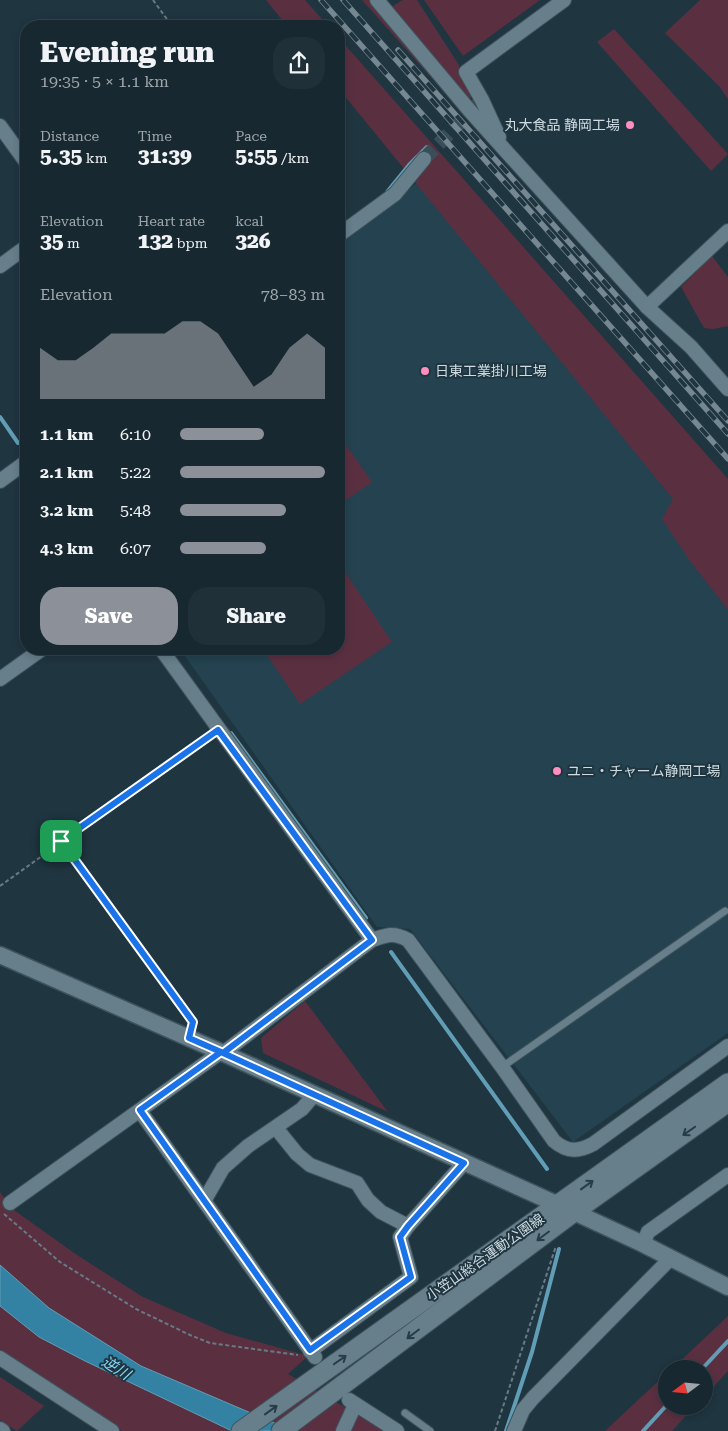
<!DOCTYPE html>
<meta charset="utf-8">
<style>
:root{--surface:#172830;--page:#203038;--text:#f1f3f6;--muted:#9ea6ab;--line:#36444c;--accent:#8c9099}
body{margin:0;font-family:"Roboto Serif","Noto Sans JP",serif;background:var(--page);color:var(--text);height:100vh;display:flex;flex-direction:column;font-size:19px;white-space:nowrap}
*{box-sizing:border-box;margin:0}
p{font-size:16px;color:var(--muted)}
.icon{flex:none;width:28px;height:28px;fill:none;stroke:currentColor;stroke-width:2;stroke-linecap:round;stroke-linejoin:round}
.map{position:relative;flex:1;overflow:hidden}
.sheet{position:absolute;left:20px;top:20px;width:325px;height:635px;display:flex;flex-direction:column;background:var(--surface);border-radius:20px;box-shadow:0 2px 8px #0003,0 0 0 1px var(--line)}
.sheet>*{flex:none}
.needle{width:32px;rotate:254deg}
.tools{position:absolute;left:658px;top:1360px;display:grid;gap:10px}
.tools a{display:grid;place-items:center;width:55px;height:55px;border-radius:50%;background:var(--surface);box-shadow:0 2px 8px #0003,0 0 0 1px var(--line);font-size:25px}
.pin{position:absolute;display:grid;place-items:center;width:42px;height:42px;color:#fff;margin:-21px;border-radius:10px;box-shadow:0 2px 8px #0006}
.round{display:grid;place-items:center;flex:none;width:52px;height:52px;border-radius:20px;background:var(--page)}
.summary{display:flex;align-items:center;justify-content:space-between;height:85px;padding:0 20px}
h1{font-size:28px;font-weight:800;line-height:38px}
.metrics{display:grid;grid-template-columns:repeat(3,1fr);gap:8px;height:85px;padding:5px 20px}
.metrics div{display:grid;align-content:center}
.metrics b{font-size:21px;font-weight:800}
.metrics small{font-size:14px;font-weight:400}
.metrics p{font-size:14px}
.chart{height:140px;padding:10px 20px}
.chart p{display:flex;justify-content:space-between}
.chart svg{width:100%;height:90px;margin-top:5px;fill:var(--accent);opacity:.7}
.action{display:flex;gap:10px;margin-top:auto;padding:10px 20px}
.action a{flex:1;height:58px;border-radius:20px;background:var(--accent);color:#fff;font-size:20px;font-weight:800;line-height:58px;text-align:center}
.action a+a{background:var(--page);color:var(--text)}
ul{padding:0 20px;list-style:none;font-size:16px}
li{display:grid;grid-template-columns:80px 60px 1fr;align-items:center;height:38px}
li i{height:12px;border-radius:6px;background:var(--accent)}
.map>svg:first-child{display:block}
</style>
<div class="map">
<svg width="728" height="1431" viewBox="0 0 728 1431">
<rect width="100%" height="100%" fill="#1f3540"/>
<path fill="#244250" d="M429,174L728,514V1033L573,1142L410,929L377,927L180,649H339V241Z"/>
<g fill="#5a3041">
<path d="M266,0H305L328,26H287Z"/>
<path d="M362,0H372L462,112Z"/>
<path d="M403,0H417L459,65L460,74L472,96L468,101L391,7Z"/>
<path d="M424,0H540L463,56Z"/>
<path d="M700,0H728V99L719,86L665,33Z"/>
<path d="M614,29L728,154L711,171L597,42Z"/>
<path d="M339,38L728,479V610L690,561L662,519L673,499L339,89Z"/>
<path d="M712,256L728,277V326L713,329L704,328L681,287Z"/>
<path d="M339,435L372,482L339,505Z"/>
<path d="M339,563L392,642L300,704L263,649H339Z"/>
<path d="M305,1001L388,1112L263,1053L261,1038Z"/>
<path d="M0,1192L11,1208L77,1255L143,1297L226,1333L308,1356L288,1374L385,1431H122L114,1426L0,1353Z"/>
<path d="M728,1316V1371L704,1397V1369H672Z"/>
<path d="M666,1374V1406H695L672,1431H605Z"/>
<path d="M0,1377L44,1406L17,1431L0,1420Z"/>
</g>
<path fill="#3382a3" stroke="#629db6" d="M0,1265L49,1308L141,1366L293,1431H232L85,1361L39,1337L0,1306Z"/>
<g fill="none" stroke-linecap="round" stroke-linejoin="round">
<g stroke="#629db6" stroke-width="4">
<path d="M387,192L409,165L427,147"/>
<path d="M0,417L18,443"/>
<path d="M231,733L366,918"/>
<path d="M391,952L547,1169"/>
<path d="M702,1369L728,1341"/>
<path d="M506,1431L532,1352L559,1249"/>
<path d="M643,1431L666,1406"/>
</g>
<path stroke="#394e58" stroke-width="14" stroke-dasharray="14 7" stroke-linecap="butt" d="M424,159L482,100"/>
<g stroke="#3e525b" stroke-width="9">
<g id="service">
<path d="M502,1067L725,911"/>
<path d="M405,1413L430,1431"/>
</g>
</g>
<g stroke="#3e525b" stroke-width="16">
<g id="minor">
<path d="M377,0L470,111L504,149L647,307L691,347L728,389"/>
<path d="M0,126L26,162"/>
<path d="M499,137L482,100L466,72L564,0"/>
<path d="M339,235L395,194L424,159"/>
<path d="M0,266L26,247"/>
<path d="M647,307L728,231"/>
<path d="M0,481L26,462"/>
<path d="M161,649L372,940"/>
<path d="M0,679L42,649"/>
<path d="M223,1053L372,940C387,935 393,932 408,940L502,1067L554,1141C567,1152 578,1152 593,1144L728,1046"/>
<path d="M140,1111L315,1357"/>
<path d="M276,1128L297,1154L310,1165L357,1183L368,1200L381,1212L408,1226"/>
<path d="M204,1201L223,1168L248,1146L302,1109L314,1095"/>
<path d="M10,1203L221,1052"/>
<path d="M643,1244L648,1232L728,1175"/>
<path d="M310,1351L411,1277L400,1237L408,1226L464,1163"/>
<path d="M0,1358L112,1431"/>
<path d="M349,1400L397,1431"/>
<path d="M0,1429L3,1431"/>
<path d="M343,1431L355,1405"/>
<path d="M514,1431L523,1410L533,1398L671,1258"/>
</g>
</g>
<g stroke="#3e525b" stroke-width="19">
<path id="tertiary" d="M0,955L223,1053L574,1212L643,1244L728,1287"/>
</g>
<g stroke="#3e525b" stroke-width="21">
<g id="secondary">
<path d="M241,1431L728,1083"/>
<path d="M281,1431L574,1212L728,1102"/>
</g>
</g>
<g stroke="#687b84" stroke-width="2" stroke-dasharray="4 2.5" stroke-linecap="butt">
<path d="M153,0L172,26"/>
<path d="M61,841L193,1022L192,1026"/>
<path d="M0,886L210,736"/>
<path d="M4,1214L60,1262L136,1309L190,1335L210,1343L298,1355"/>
<path d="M495,1431L556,1246"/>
</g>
<use href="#service" stroke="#677f8b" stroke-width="7"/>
<use href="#minor" stroke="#677f8b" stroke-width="14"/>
<use href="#tertiary" stroke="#677f8b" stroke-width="16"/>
<use href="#secondary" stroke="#677f8b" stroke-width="19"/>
<g stroke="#758790" stroke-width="5.5">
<g id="rail">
<path d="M321,0L728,459"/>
<path d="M343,0L728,434"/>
<path d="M398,50L728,421"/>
</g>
</g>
<use href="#rail" stroke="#1f3540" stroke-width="4" stroke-dasharray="11" stroke-linecap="butt"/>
</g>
<defs><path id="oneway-shaft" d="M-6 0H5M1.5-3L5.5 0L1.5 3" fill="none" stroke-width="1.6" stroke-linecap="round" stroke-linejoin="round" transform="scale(1.25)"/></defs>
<g stroke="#263c48">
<use href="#oneway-shaft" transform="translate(689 1131) rotate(145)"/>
<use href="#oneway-shaft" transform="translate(587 1185) rotate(-36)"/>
<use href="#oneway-shaft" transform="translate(543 1236) rotate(143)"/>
<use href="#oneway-shaft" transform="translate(413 1334) rotate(143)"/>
<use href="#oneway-shaft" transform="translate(340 1360) rotate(-35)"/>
<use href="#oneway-shaft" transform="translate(271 1410) rotate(-36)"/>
</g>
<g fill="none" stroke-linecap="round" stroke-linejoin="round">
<g stroke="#fff" stroke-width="10">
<path id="route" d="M218,730L372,940L223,1053L464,1163L408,1226L400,1237L411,1277L310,1350L140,1110L221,1052L189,1038L193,1022L61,841Z"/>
</g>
<use href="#route" stroke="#1a73e8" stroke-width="6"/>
</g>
<g fill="#fe8ebd" stroke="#1f3540" stroke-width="2">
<circle cx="630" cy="125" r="5"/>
<circle cx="425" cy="371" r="5"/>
<circle cx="557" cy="771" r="5"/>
</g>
<g text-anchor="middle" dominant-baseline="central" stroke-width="4" stroke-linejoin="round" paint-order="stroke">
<g font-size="14" fill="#cedce2" stroke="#1f3540" text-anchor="start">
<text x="620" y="125" text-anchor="end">丸大食品 静岡工場</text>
<text x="435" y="371">日東工業掛川工場</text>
<text x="567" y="771">ユニ・チャーム静岡工場</text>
</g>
<g font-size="14" fill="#cedce2" stroke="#1f3540">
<text transform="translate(485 1257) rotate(-35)">小笠山総合運動公園線</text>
</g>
<g font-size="15" font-style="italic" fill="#85d9ff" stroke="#1f3540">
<text transform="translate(116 1368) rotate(32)">逆川</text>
</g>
</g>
</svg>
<div class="tools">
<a><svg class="needle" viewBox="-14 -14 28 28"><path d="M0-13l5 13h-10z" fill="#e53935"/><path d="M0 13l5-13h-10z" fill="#9ea6ab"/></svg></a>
</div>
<div class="pin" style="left:61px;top:841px;background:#1e9e55"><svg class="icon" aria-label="arrive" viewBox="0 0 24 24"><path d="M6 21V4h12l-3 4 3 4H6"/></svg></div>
<section class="sheet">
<div class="summary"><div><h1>Evening run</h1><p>19:35 · 5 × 1.1 km</p></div><a class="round"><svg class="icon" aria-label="share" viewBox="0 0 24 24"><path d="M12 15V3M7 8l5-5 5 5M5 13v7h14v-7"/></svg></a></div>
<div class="metrics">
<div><p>Distance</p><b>5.35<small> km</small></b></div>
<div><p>Time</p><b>31:39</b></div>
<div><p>Pace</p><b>5:55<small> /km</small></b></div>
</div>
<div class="metrics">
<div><p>Elevation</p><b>35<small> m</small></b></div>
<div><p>Heart rate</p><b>132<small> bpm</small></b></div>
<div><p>kcal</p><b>326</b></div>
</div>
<div class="chart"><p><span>Elevation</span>78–83 m</p>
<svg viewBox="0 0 160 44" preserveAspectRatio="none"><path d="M0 44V19L10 25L20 25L30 19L40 12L50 12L60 12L70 12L80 6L90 6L100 12L110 25L120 38L130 32L140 19L150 12L160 19V44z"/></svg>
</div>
<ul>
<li><b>1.1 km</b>6:10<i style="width:58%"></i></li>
<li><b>2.1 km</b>5:22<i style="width:100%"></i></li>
<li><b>3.2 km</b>5:48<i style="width:73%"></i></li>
<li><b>4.3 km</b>6:07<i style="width:59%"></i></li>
</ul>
<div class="action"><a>Save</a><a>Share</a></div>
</section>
</div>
